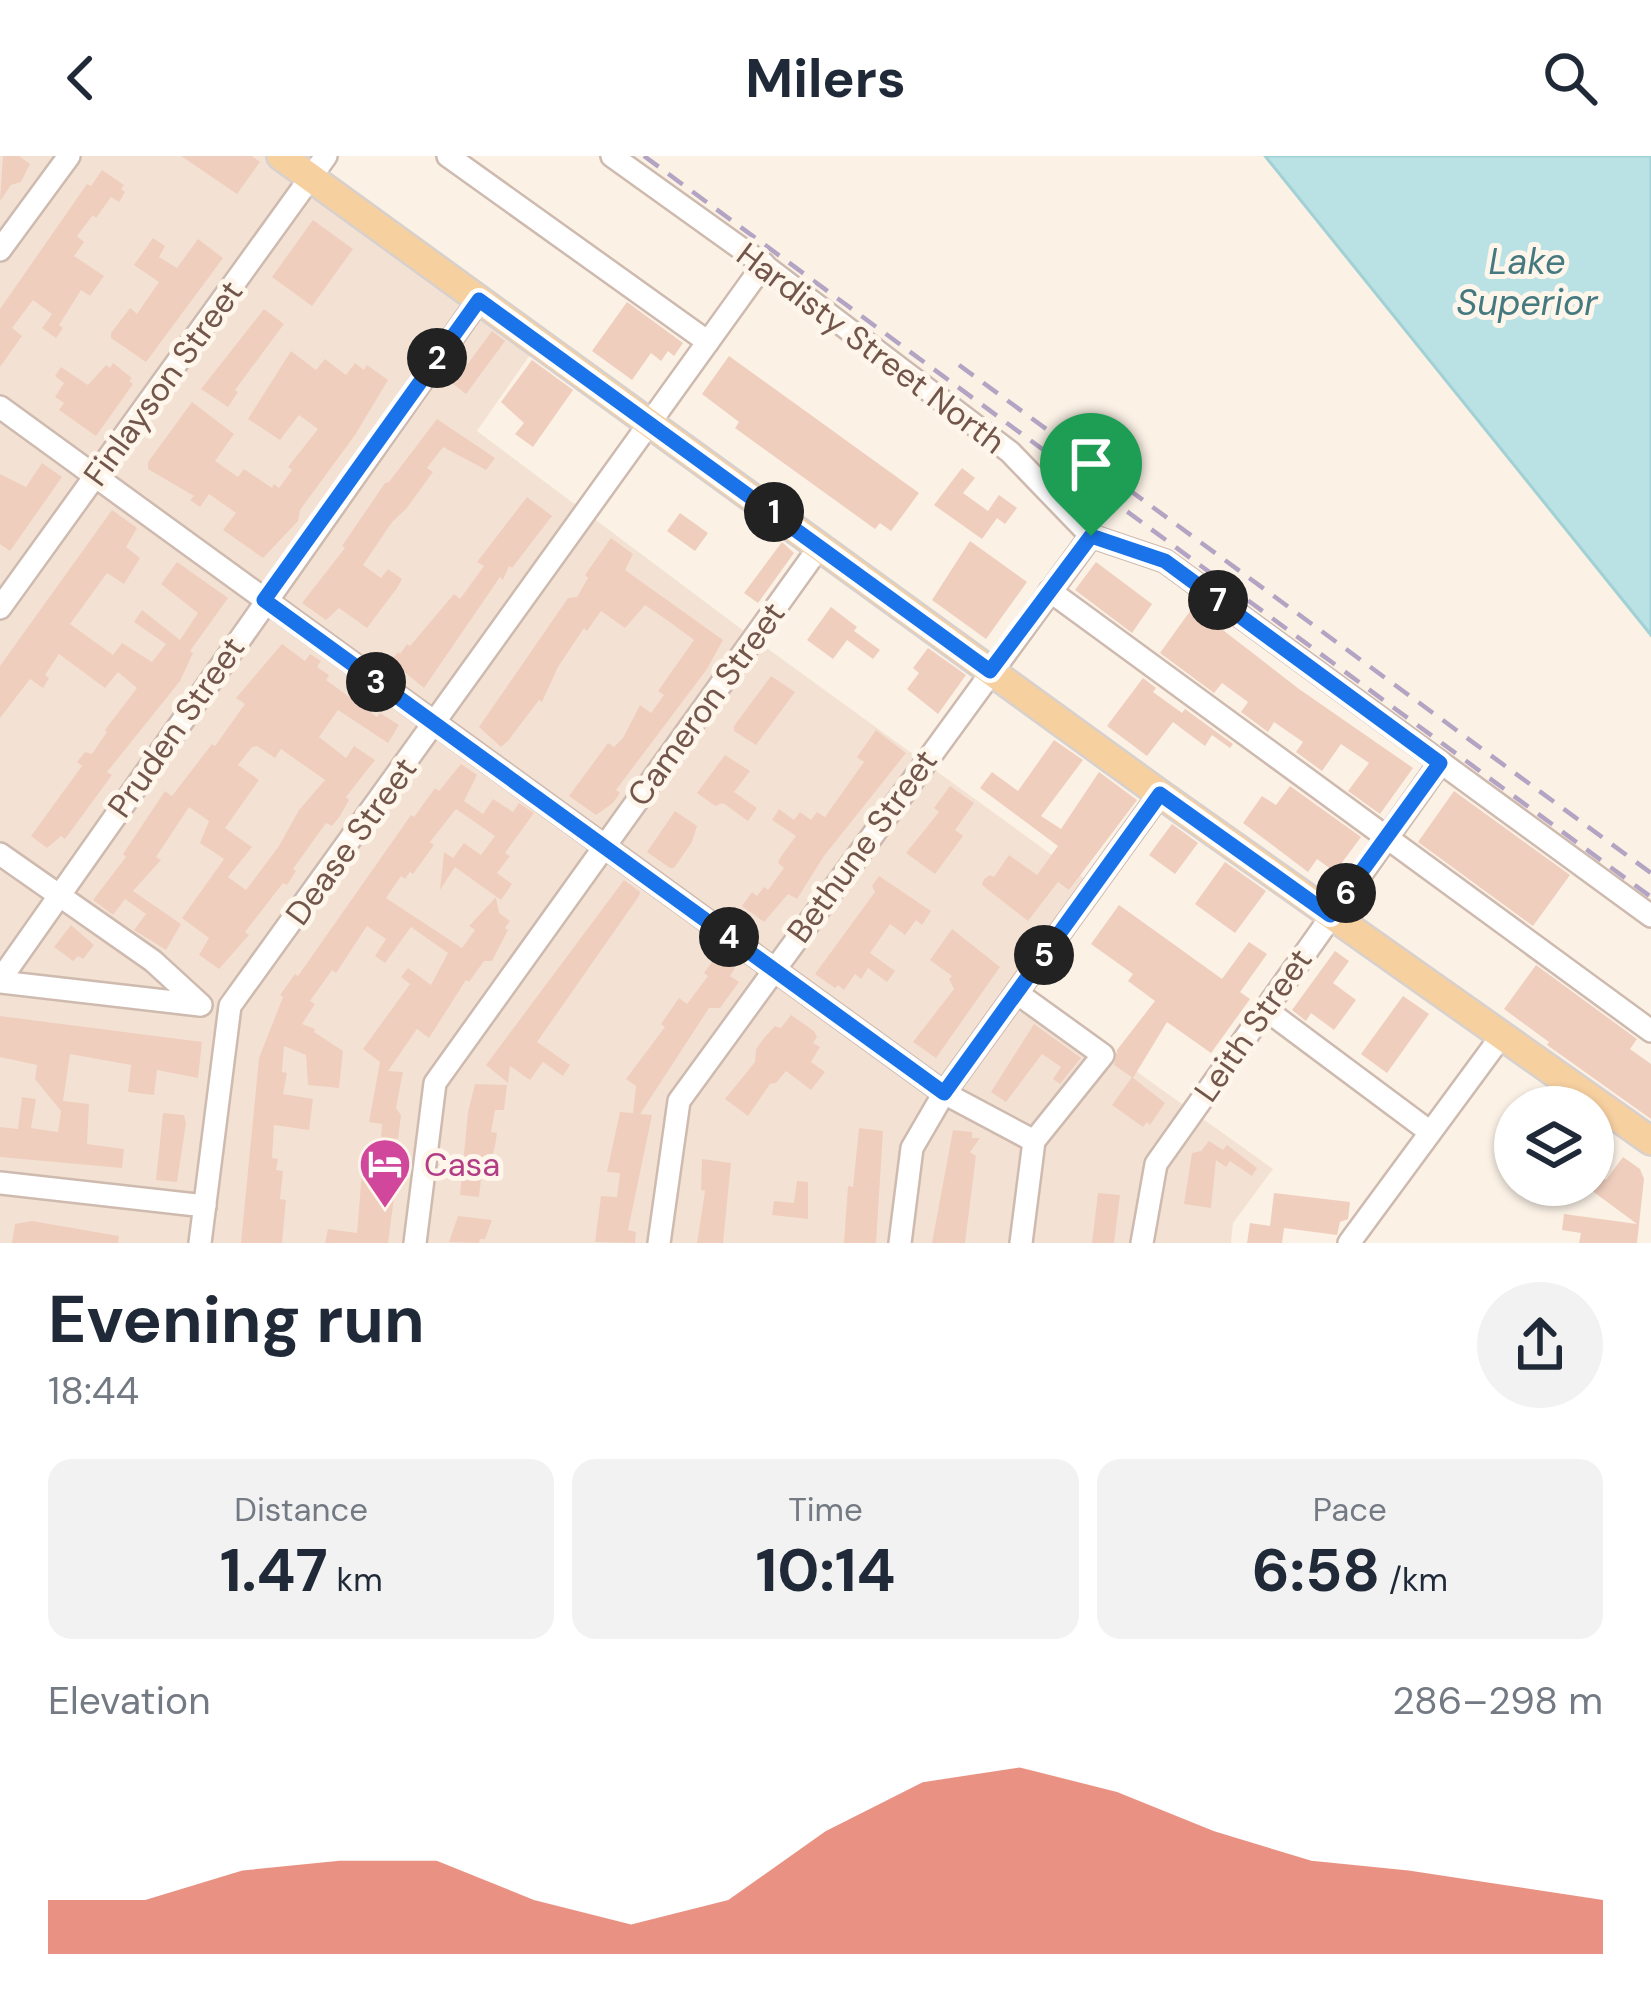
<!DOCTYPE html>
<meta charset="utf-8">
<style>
:root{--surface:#fff;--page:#f2f2f3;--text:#1f2937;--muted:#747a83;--accent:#e0654f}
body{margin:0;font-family:"DM Sans",sans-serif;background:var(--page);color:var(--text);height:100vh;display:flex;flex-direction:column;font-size:45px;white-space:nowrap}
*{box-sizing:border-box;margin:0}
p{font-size:39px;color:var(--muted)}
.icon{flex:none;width:66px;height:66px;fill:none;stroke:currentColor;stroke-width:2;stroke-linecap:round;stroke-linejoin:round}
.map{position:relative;height:1087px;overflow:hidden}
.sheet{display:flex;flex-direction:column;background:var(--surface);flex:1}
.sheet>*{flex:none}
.tools{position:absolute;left:1494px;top:930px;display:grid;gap:24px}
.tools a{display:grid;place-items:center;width:120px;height:120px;border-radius:50%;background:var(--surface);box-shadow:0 3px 9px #0004;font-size:60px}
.pin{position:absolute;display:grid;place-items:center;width:102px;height:102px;color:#fff;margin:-123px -51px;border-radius:50% 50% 50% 0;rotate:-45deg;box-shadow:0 0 12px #0007}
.pin .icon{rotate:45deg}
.km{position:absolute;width:60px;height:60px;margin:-30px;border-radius:50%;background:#222;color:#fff;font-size:33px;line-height:60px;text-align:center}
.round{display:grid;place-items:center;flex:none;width:126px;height:126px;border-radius:63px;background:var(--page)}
.overview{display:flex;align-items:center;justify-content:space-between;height:204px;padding:0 48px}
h1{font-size:66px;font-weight:700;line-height:90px}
.stats{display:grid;grid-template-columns:repeat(3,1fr);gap:18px;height:204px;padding:12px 48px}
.stats div{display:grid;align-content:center;border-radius:24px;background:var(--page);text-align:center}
.stats b{font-size:60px;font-weight:700}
.stats small{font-size:33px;font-weight:400}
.stats p{font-size:33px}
.chart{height:336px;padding:24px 48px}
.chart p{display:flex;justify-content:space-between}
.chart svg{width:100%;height:216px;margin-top:12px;fill:var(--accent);opacity:.7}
header{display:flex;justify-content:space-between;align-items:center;height:156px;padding:0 48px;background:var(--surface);font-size:54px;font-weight:700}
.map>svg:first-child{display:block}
</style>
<header><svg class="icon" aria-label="back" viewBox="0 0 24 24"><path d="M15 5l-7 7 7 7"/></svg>Milers<svg class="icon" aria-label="search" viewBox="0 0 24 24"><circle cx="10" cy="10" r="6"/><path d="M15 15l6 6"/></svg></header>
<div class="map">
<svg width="1651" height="1087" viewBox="0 0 1651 1087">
<rect width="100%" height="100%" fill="#fbf1e5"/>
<path fill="#f3e2d3" d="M0,0H266L534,193L477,275L764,490L1085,723L1014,828L1273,1013L1233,1067L1231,1087H0Z"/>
<path fill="#bae1e4" stroke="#a1d1d5" stroke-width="3" d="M1265,0H1651V479Z"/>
<g fill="#f0cebe" fill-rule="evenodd">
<path d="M3,0H19L30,8L21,26L11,29L0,45Z"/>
<path d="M181,0H252L260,6L237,38Z"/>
<path d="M102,14L124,29L121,33L125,36L119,46L111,41L96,62L93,59L77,80L84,86L74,100L104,120L90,140L81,134L59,169L63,172L56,182L42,172L52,158L33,144L12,172L22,180L0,211V153L87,28L91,30Z"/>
<path d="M313,64L353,93L312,150L272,121Z"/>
<path d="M153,82L165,90L159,101L177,112L198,83L223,102L146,206L111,182V177L130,152L137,158L159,126L134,109Z"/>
<path d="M627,146L683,187L674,200L668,195L661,205L651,197L632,224L592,195Z"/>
<path d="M264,153L284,168L235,234L238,236L228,251L201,233Z"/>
<path d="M492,175L505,185L466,238L453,228Z"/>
<path d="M291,195L316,214L325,203L346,219L355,207L364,214L367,209L388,224L355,279L300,354L298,365L263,402L223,374L236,357L209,338L200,351L190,344L194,340L148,313V306L192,246L234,278L215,305L238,321L244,313L272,332L274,328L279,332L292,314L288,311L318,273L299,259L280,284L248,263Z"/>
<path d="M729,200L919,337L891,375L880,367L875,373L735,272L739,266L702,238Z"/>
<path d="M532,204L573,234L533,291L515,278L524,267L501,246Z"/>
<path d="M113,207L132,222L129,225L133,228L96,280L59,254L64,247L55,241L64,227L55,220L61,211L88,229L106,209L110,212Z"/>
<path d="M437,263L495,302L486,314L443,291L427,312L433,316L406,353L392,366L363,409L381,422L388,413L402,423L397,432L367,472L339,452L326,464L302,447L345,392L342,390L385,327L389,326Z"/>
<path d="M42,307L62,321L10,395L0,388V318L26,331Z"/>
<path d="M962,312L975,322L963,337L988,355L999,339L1017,352L1005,368L997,362L982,383L934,349Z"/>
<path d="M527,341L552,360L512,412L509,410L503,424L500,421L424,532L391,505L398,496L400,498L407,488L410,490L454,438L460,443L484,410L477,406Z"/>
<path d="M112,354L137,372L126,391L140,402L124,428L107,417L70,468L113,499L122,487L152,506L166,488L134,466L142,454L180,484L198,457L161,428L177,406L228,442L190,495L193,497L180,525L107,616L112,619L65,683L61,680L47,692L31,680L82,610L77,606L85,596L92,598L107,576L105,574L137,532L118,516L105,532L59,498L45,519L49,522L43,532L30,523L0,562V510Z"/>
<path d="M680,357L708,377L695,395L667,375Z"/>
<path d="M611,382L633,398L625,414L723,484L707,513L616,634L620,637L613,647L596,659L569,640L608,587L614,591L623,582L640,549L651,557L664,539L658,535L694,484L667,464L645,449L625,472L601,455L587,475L584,472L558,511L542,546L539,544L508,585L501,591L479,571L568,442L577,441L588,422L585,419Z"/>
<path d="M970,385L1027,426L986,483L932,444Z"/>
<path d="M782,386L794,397L758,447L744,437Z"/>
<path d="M1096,406L1152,448L1132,477L1075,434Z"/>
<path d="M831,451L857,471L854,475L880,494L873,503L847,484L833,503L807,484Z"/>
<path d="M1193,451L1299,533L1413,612L1380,658L1348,635L1369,607L1341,588L1322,615L1296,596L1303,586L1274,566L1268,576L1241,556L1248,546L1222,527L1214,537L1160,497Z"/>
<path d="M282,488L305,505L310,498L321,505L317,511L329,519L326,524L377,561L380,557L399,569L388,587L338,554L319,581L346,602L354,590L375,604L346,641L349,644L340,660L332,670L326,667L293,713L296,715L287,729L283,727L245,776L249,779L219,813L199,799L209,782L182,762L224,703L200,687L209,665L189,651L156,701L161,704L133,735L181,768L166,794L134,774L146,758L125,743L113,759L93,744L126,701L123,698L165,635L172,640L212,588L215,590L245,548L236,542ZM257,590L275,602L281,593L325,624L299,654L279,690L246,734L228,721L252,691L225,672L259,624L238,609L252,591Z"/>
<path d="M928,492L966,519L938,558L907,533L919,517L913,512Z"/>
<path d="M771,520L795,536L756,589L734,575V570Z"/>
<path d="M1143,522L1156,532L1153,536L1182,557L1185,553L1233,588L1230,592L1212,579L1205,590L1173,566L1147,600L1107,570Z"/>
<path d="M876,574L906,597L824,700L797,743L788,738L764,766L742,750L752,736L757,740L764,731L768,734L784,712L778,707L780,702L796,680L772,664L779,653L794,664L800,656L811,664L817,656L825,661L864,606L857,601Z"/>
<path d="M1054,584L1083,604L1041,660L1061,673L1099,616L1137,644L1069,734L1058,726L1028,765L982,729L984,723L990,719L994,721L1009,699L1037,719L1058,690L980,632L992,616L1018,635Z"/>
<path d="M725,599L750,615L734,636L757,652L748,665L723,647L715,650L697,637Z"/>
<path d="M461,608L477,619L464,645L483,658L493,643L513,656L519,647L534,657L505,697L510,700L497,717L512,728L501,744L455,711L440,734L444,696L453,702L464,687L481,699L495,680L456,653L430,686L434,689L413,718L410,716L405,723L401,720L386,742L462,792L475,774L469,770L496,741L499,757L510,765L505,772L508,774L492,805H484L469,826L466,824L429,882L417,873L388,915L403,916L396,952L401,959L398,983L381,981L382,968L369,966L380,906L363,893L410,828L401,821L408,812L431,829L448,797L411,771L385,807L375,800L386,783L367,770L336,817L332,814L310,845L315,848L302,868L315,873L314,876L343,895L339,932L308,929L306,899L284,890L282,916L287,917L283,938L313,943L309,974L274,969L272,1002L278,1003L276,1014L283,1015L280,1043L286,1044L282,1087H241L259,902L283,841L280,839L295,818L298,820L411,659L414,661L435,632L439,635Z"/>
<path d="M950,630L974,647L955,674L963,680L935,718L906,697L939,656L934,652Z"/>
<path d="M1290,630L1361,681L1335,716L1317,703L1308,716L1243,667L1262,640L1276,649Z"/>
<path d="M1454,635L1570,719L1533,770L1418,686Z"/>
<path d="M675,655L697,670L692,686L674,712H670L647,696Z"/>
<path d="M1172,668L1198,687L1175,718L1149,699Z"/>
<path d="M1225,706L1266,735L1235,777L1195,748Z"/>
<path d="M879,720L931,755L922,769L916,764L905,779L890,768L870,797L895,815L887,826L868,812L861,823L855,818L844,834L838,829L835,832L815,818L875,736L872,730Z"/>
<path d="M624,724L640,736L639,740L537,886L570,909L563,920L543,906L530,924L510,910L508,927L486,909Z"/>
<path d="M1119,749L1222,823L1249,786L1267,798L1240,836L1250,843L1211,897L1167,866L1133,922L1114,909L1117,894L1155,845L1128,825L1133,818L1091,788Z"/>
<path d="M71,769L94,789L83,803L78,800L73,805L54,791Z"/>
<path d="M952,773L1000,811L936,902L913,886L954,833L949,823L952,820L930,804Z"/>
<path d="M1335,795L1349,805L1333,827L1356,844L1334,874L1311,857L1306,865L1292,854Z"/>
<path d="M715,802L735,812L730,820L739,826L720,852H709L640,958L652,959L628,1074L636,1076L635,1087L595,1086L601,1040L617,1041L620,1017L607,1016L620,956L633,957L636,930L626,923L665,871L661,868L679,842L687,848L708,820L704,817Z"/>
<path d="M1536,809L1637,883L1630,893L1651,908V963L1547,889L1549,886L1504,853Z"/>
<path d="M1403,840L1429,858L1387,917L1361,898Z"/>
<path d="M791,859L814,875L817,881L813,887L820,891L811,906L825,916L811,934L786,915L776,927L770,928L748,960L725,943L755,906L756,893L764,882L775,870L781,872Z"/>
<path d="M0,860L202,886L198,922L157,914L154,939L128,936L131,909L70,898L63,945L89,948L87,988L124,993L122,1012L0,1001V971L18,973L22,941L36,943L31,972L58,976L61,955L35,923L37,909L0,901Z"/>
<path d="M1034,868L1081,902L1060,928L1053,923L1061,911L1042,898L1006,946L991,936Z"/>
<path d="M1132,921L1165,947L1150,969L1147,966L1143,971L1112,949Z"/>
<path d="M475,928L507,929L504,954H495L491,976L497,977L495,990L490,1007L483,1006L479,1041L460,1039L468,956Z"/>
<path d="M163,957L184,959L186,967L177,1026L156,1024Z"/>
<path d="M859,972L883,975L876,1087H844L848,1030L853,1031Z"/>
<path d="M953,974L972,976V982H980L970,996L976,1000L965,1087H932Z"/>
<path d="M1209,985L1223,994L1227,989L1257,1012L1252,1020L1230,1005L1226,1011L1216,1004L1211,1052L1184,1048L1192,997L1201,995Z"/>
<path d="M371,1001L399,1004L388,1087H325L328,1073L357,1077L362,1016L367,1017Z"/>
<path d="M1623,1001L1640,1013L1644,1023L1637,1087H1579L1581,1077L1562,1074L1564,1058L1637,1068L1591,1034L1600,1020L1606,1024Z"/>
<path d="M702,1003L731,1007L723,1087H697L705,1035L701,1034Z"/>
<path d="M797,1025L808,1026V1063L772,1059L774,1045L794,1047Z"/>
<path d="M1098,1037L1120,1039L1114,1087H1092Z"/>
<path d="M1274,1037L1350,1046L1348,1063L1340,1066L1337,1079L1284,1072L1282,1087H1247L1250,1067L1270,1070Z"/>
<path d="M458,1060L492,1064L485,1083H480L479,1087L449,1086Z"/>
<path d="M32,1065L119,1080L118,1087H12L15,1068Z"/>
</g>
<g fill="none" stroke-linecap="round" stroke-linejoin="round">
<g stroke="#cebaaf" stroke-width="26">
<g id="minor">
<path d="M448,0L708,186"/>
<path d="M612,0L753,101L1010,296L1091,380L1165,405L1651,760"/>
<path d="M0,94L69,0"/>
<path d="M0,251L944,937L1034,985"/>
<path d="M1050,435L1651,875"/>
<path d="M0,452L326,0"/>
<path d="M0,698L153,805L201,849"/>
<path d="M0,824L479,144"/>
<path d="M0,826L200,849"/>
<path d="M1017,837L1103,899L1034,985L1021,1087"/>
<path d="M1265,853L1430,976"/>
<path d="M0,1027L205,1050"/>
<path d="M200,1087L230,850L764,108"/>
<path d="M415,1087L435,927L820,390"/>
<path d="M659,1087L679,945L1091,380"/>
<path d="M900,1087L912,992L944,937L1160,638"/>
<path d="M1142,1087L1156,1008L1440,607"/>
<path d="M1349,1087L1500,882"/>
</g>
</g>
<g stroke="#d8d0cd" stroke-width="32">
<path id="major" d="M281,0L1160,638L1651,985"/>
</g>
<use href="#minor" stroke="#fff" stroke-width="21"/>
<use href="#major" stroke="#f7d0a0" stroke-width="27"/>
<g stroke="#b3a4c4" stroke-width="4.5" stroke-dasharray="18 12" stroke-linecap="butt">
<path d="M644,0L1651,741"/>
<path d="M959,209L1651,717"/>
</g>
</g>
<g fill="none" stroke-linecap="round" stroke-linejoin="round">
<g stroke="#fff" stroke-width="24">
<path id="route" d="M479,144L990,515L1091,380L1165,405L1440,607L1330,759L1160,638L944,937L264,444Z"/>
</g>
<use href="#route" stroke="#1a73e8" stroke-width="15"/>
</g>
<defs>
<g id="hotel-pin" transform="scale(2.7)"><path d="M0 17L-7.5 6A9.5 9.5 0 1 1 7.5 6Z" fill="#d1479c" stroke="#fef5eb"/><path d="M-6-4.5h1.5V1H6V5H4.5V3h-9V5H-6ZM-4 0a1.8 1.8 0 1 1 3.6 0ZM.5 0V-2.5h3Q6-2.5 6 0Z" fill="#fff"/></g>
</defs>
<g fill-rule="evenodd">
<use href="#hotel-pin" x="385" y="1008"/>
</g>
<g text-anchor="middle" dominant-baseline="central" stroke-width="10" stroke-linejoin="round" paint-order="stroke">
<g font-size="33" fill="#73564b" stroke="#fef5eb">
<text transform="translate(871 192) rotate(37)">Hardisty Street North</text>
<text transform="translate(163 227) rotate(-54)">Finlayson Street</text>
<text transform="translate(706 548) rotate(-54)">Cameron Street</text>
<text transform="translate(176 571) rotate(-55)">Pruden Street</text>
<text transform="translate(351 685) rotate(-54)">Dease Street</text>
<text transform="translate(862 690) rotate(-54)">Bethune Street</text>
<text transform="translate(1253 869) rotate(-55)">Leith Street</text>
</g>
<g font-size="33" fill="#b23c85" stroke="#fef5eb" text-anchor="start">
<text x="424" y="1008">Casa</text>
</g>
<g font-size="36" font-style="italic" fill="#43797f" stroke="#fef5eb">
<text x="1527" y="105">Lake<tspan x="1527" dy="41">Superior</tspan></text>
</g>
</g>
</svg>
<div class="tools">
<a><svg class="icon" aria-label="layers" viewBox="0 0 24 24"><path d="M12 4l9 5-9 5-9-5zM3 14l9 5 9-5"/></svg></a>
</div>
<div class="pin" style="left:1091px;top:380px;background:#1e9e55"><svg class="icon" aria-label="arrive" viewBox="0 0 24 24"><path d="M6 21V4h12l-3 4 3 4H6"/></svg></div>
<b class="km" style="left:774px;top:356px">1</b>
<b class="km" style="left:437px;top:202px">2</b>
<b class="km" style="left:376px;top:526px">3</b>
<b class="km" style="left:729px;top:781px">4</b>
<b class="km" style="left:1044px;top:799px">5</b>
<b class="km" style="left:1346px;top:737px">6</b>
<b class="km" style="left:1218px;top:444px">7</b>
</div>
<section class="sheet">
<div class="overview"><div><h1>Evening run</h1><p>18:44</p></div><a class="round"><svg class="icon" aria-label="share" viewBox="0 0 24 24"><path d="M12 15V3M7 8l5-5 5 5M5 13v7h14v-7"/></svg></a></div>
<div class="stats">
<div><p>Distance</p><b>1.47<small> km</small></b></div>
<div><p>Time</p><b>10:14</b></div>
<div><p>Pace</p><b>6:58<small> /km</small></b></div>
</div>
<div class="chart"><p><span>Elevation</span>286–298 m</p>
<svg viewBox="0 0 160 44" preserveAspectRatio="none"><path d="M0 44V33L10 33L20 27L30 25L40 25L50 33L60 38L70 33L80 19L90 9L100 6L110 11L120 19L130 25L140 27L150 30L160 33V44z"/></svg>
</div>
</section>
